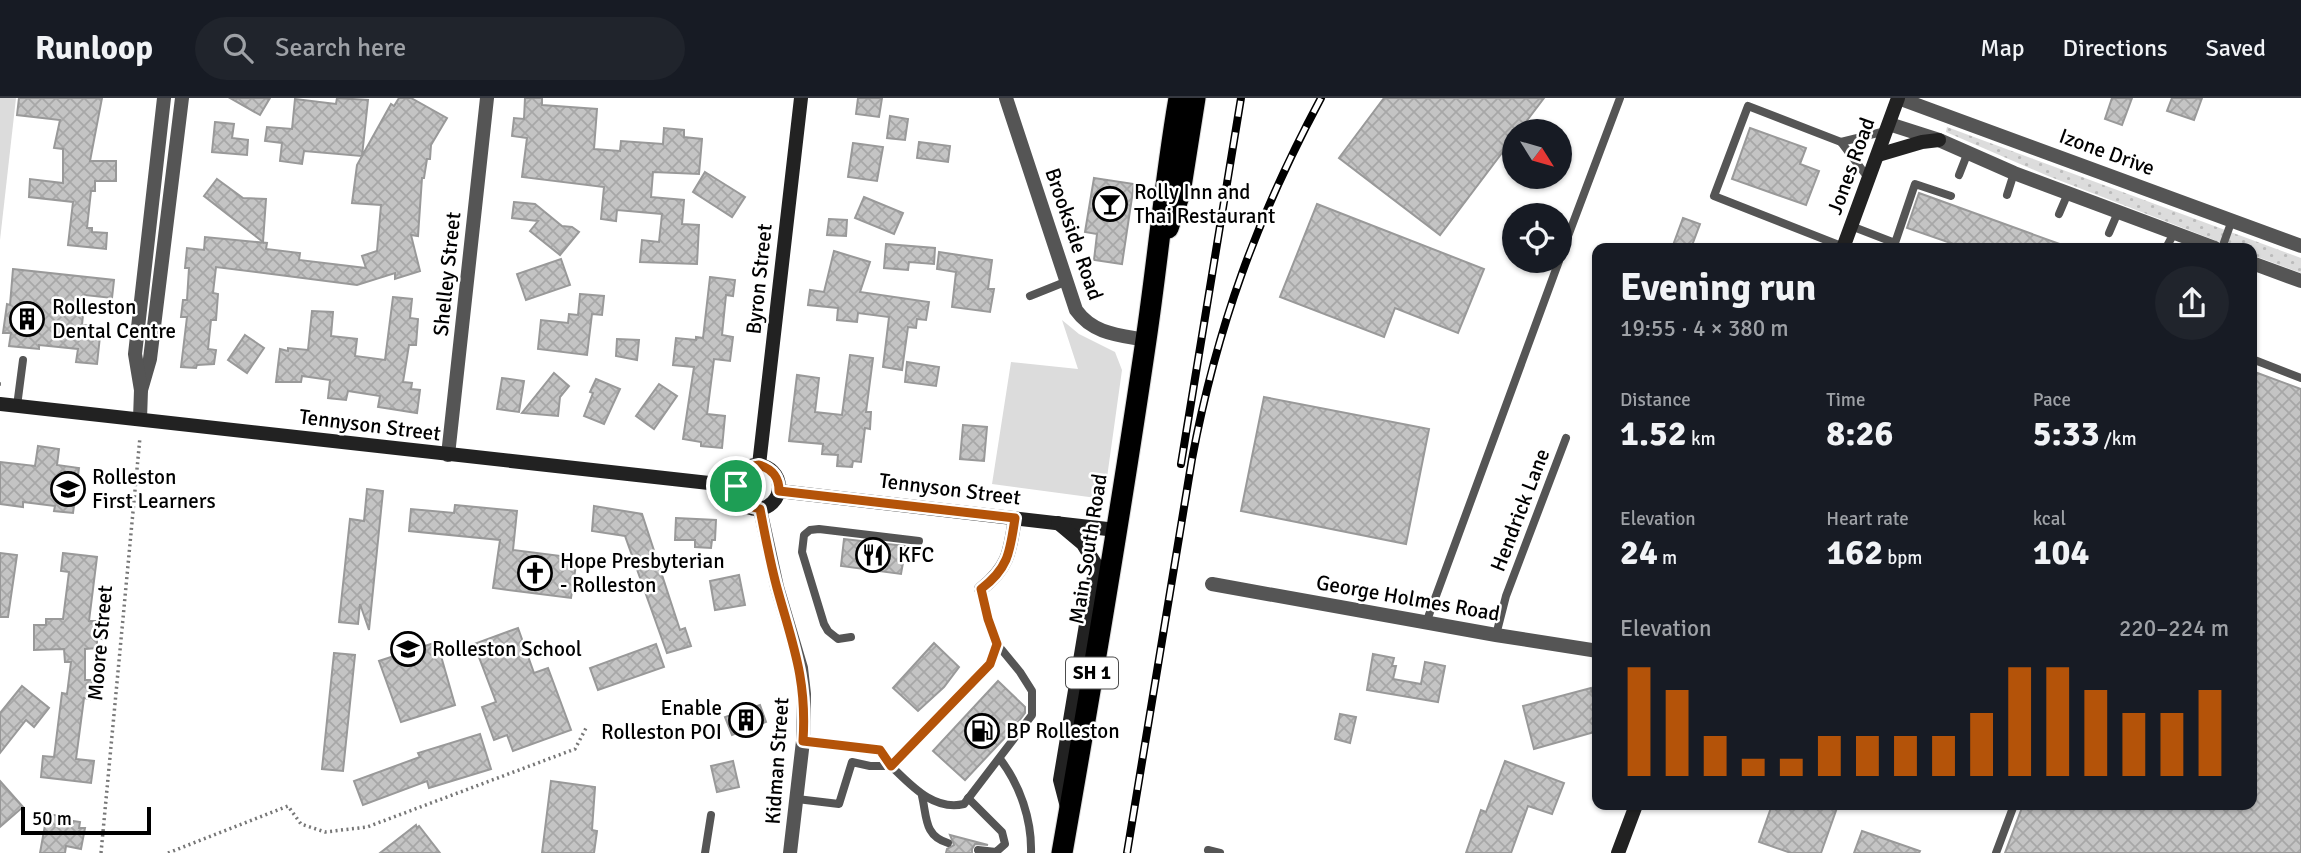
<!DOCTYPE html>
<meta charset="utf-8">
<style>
:root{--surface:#171b24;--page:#20242c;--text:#f1f3f6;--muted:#9ea1a6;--line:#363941;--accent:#b45309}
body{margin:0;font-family:Signika,sans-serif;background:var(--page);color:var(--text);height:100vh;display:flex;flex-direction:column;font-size:26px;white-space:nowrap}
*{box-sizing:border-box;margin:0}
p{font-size:23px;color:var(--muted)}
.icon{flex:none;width:38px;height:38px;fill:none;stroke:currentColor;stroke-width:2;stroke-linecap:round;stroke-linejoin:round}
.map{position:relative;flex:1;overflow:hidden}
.side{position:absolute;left:1592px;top:145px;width:665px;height:567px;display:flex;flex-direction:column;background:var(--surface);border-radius:14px;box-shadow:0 2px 5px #0004}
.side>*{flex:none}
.needle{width:46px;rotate:127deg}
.tools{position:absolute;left:1502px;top:21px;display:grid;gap:14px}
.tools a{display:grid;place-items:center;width:70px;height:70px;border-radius:50%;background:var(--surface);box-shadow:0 2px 5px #0004;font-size:35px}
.scale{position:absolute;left:21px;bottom:18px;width:130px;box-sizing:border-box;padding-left:7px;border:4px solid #000;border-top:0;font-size:19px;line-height:24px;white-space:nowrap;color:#000;-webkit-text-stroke:5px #fff;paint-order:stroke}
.pin{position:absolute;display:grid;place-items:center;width:60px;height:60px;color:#fff;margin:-30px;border:4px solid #fff;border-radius:50%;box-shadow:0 2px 7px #0007}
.round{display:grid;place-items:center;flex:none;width:74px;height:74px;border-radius:37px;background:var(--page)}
.summary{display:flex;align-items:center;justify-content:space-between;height:119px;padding:0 28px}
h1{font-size:38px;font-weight:700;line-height:52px}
.figures{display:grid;grid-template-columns:repeat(3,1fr);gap:10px;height:119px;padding:7px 28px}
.figures div{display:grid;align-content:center}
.figures b{font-size:35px;font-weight:700}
.figures small{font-size:19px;font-weight:400}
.figures p{font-size:19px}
.chart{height:196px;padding:14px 28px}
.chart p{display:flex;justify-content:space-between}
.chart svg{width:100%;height:126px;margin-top:7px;stroke:var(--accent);stroke-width:6}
header{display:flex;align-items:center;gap:42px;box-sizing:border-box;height:98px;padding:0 35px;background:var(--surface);border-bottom:2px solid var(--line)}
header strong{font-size:33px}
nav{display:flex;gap:38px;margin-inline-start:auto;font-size:24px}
.search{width:490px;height:63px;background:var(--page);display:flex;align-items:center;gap:18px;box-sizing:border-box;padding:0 24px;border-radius:38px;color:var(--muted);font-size:26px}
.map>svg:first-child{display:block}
</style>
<header>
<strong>Runloop</strong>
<div class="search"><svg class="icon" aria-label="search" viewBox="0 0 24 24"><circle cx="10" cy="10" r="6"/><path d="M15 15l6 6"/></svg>Search here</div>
<nav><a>Map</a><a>Directions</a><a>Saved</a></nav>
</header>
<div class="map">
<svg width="2301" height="755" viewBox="0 0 2301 755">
<defs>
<pattern id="garden-dots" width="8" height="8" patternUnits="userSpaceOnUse" patternTransform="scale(1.75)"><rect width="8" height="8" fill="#dcdcdc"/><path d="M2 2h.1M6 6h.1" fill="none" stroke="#bbb" stroke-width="1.8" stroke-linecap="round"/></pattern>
<pattern id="building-cross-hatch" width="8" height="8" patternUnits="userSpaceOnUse" patternTransform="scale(1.75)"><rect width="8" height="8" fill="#c4c4c4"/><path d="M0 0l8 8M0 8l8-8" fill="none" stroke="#a7a7a7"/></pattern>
</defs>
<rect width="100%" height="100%" fill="#fff"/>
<g fill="#dcdcdc">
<path d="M0,0H16L0,142Z"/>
<path d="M1062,222L1079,236L1115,254L1122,272L1104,401L992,386L1011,264L1078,271Z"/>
</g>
<path fill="url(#garden-dots)" d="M1947,29L2301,160V175L2252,157V150H2235L2048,78L1946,34Z"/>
<g fill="url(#building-cross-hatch)" stroke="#999" stroke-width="2">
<path d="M19,0H102L90,63H116V83H95V93H91L87,130H92V134L107,135L106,151L68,147L73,104L29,99L30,81L63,85V51L54,50L60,22L17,17Z"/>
<path d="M230,0H270L260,17Z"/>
<path d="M337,0L368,2L362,58L391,6L394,8L399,0H411L447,20L431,47L430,61H427L424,80H422L418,138L411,137L420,173L395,181V175L357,187L216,169L213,195L218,196L216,222H211L208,251L216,252L214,266L197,267L196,270L181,269L187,219H181L183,202H187L189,170H185L187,150L204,152L205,139L267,145L266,151L300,155L299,162L366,170L362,158L377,153L381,107L352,105L357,67L362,58L304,53L302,66L280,63L282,45L265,43L267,29L292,31L295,1L336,6Z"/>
<path d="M525,0H542V7L597,11L594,51L620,53L621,43L663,46L664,30L684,32V39L702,41L699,76L653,74L651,99L684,102L682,126L699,127L697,166L640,164L642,142L659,144L662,116L617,112L616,123L601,121L604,89L522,79L527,40L512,38L514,20L524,21Z"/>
<path d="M858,0H882L879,19L856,16Z"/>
<path d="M1384,0H1544L1519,33H1514V39L1440,137L1339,60Z"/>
<path d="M2112,0H2132L2122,27L2105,21Z"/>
<path d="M2172,0H2202L2194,22L2167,13Z"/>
<path d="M890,18L908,21L905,42L887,40Z"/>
<path d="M215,24L234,26L232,40L248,42L247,57L212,54Z"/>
<path d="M1750,30L1806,50L1800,66L1819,73L1806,107L1732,81Z"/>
<path d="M919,44L950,48L948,64L917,60Z"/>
<path d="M853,45L883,49L877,83L848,79Z"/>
<path d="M705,74L745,99L732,119L693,94Z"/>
<path d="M1094,80L1134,86L1122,166L1094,162L1097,136L1085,134Z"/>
<path d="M217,81L243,100L266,101L263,144L204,98Z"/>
<path d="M1919,95L2068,149V150H1965L1907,130Z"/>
<path d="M864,99L903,115L894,136L855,120Z"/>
<path d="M514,104L535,106L562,128L572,129L579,134L560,157L530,133L538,123L512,120Z"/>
<path d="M1317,106L1484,171L1458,235L1395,210L1384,239L1280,199Z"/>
<path d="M1683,120L1700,126L1691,150H1672Z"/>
<path d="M829,121L847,122L846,138L827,137Z"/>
<path d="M886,146L935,150L934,166L909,164L908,172L884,170Z"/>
<path d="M834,153L870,164L860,194L929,204L926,222L917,221L916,230L908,229L902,272L883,269L889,219L858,215L857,224L837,222L838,210L808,207L810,192L824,194Z"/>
<path d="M939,154L992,162L988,191H994L990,214L952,209L956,174L937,171Z"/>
<path d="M561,161L570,187L526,202L517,176Z"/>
<path d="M13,171L114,182L112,200L85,197L82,227L101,229L97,266L76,264L78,251L39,247V251L9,248L11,235H3L7,206L10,207Z"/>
<path d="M710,179L735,182L733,198L726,197L722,237L733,239L730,263L714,261L707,316L725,318L722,350L701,348V344L683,341L694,269L673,267L676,240L696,242V239L703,240Z"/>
<path d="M580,196L604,198L602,217L592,216L587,257L538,251L541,222L568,225L569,216L578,217Z"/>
<path d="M393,199L412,201L410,220L418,221L416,247H409L403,284L412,285L411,291L420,292L417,315L378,309L380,298L348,293L346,302L328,300L330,282L302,278L301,284H276L280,251L288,253V250L308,252L312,213L333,214L331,238L357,241L355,258L385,262Z"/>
<path d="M245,237L264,250L247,275L228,262Z"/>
<path d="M617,241L639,242L637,262L616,258Z"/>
<path d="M850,257L873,260L866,314H871L870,331L865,330L861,364L853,363L852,369L837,368L838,357L822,356L823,346L789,343L797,277L819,280L815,314L842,317Z"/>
<path d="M907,264L939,269L936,288L905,284Z"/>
<path d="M2252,273L2301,291V755H2005L2023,707H2252Z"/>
<path d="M554,275L569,288L560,299L558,318L522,315Z"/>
<path d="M502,280L524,283L519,314L497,311Z"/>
<path d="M596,281L620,291L604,326L584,318L593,295L590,294Z"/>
<path d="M659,286L677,298L654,331L636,318Z"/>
<path d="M1264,299L1429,331L1406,446L1241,413Z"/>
<path d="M963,327L987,329L984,363L960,361Z"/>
<path d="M38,348L59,351L57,367L79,370L73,415L54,413L55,408L23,404V409L0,406V364L35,368Z"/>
<path d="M367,391L383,393L369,532L360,506L358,526L339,524L350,421L364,423Z"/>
<path d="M455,407L517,413L513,452L577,460L571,500L493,490L500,442L409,433L411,411L454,415Z"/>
<path d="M594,408L642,416L680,532L685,530L691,548L667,555L625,438L592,433Z"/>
<path d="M676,420L716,422L715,442H712L711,450L695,449V442H675Z"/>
<path d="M844,441L906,448L901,476L841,468Z"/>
<path d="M0,455L17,457L8,519H0Z"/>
<path d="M63,455L97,459L89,523H101L102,541L97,540V550L85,551V582H92L90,601L84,600L76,661L94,663L91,685L41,679L43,658L54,659L62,595L67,596L71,564H65L64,551L34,552V527H46V521H63L69,474L61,473Z"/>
<path d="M739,477L745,507L715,512L710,483Z"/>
<path d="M518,530L534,575L548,570L571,632L513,653L507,637L494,642L482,609L496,604L474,546Z"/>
<path d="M437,544L455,607L401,624L379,563Z"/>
<path d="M934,545L959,569L944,589L918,613L893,590Z"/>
<path d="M656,546L664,569L598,592L590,570Z"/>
<path d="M334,555L355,557L343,673L322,671Z"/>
<path d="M1373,556L1394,560L1392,568H1396L1393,581L1421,586L1425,564L1445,568L1438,604L1367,592Z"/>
<path d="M998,583L1025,609V615L1012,632L965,682L933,653Z"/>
<path d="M22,588L49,610L34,629L26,622L0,655V615Z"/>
<path d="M1591,590L1598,615V633L1534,651L1523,608Z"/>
<path d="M760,607L766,624L732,637L725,619Z"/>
<path d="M1340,616L1356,619L1350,645L1335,641Z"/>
<path d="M480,636L491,671L429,690L427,683L363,707L354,683L420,659L418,655Z"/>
<path d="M733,663L739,689L717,694L711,668Z"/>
<path d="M1505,663L1564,685L1552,716L1528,708L1511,755H1466L1481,712L1486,714Z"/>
<path d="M0,683L23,709L0,729Z"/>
<path d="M551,683L595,689L592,732L597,733L594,755H542Z"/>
<path d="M1772,707H1838L1821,755H1791L1759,744Z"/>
<path d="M47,716L68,719L67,722L80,724L79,730H85L81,751L66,748L65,755H40Z"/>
<path d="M416,727L417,730L419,728L440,755H380Z"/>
<path d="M1862,733L1920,753L1919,755H1854Z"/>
<path d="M950,737L988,747L975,746L972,751V755H946L947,751L954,747Z"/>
</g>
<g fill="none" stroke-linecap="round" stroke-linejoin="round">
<g stroke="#dbdbdb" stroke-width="23">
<g id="highway">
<path d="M1168,130L1180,95L1195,0"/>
<path d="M1062,755C1092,584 1121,413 1146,242C1158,161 1165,80 1179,0"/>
</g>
</g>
<g stroke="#777" stroke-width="3.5" stroke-dasharray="2 3.5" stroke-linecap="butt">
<path d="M0,286H1"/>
<path d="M101,755L140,339"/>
<path d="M168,755L288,708L301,726L325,734L367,729L575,651L586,630"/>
</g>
<g stroke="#555" stroke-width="8">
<path d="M1841,44L1886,33"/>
<path d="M1959,77L1968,54"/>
<path d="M2007,97L2014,75"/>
<path d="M2059,116L2068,95"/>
<path d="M1851,128L1895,145L1915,86L1951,98"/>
<path d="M2109,135L2118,114"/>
<path d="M1844,149L1714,98L1748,8L1841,44L1869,81"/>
<path d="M2166,150L2174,135"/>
<path d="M2222,150L2232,122"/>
<path d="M1559,162L1620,0"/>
<path d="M1030,198L1065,184"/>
<path d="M2252,261L2301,280"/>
<path d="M17,308L23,262"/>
<path d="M1426,525L1559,163"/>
<path d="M1496,537L1506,498L1566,340"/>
<path d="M851,539L838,541L828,533L824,526L802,454L804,437L810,432L819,431L919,443"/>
<path d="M803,643L880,652L891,668L990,566L997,546L988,521L981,491"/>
<path d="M1000,661C1020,687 1032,722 1031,755"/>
<path d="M922,698C927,719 924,738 948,745"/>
<path d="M968,700L1002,734L1005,746L996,754L978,752"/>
<path d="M797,701L839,706L852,664L870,668H891C911,687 933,713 964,706L1032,617V593L1020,574L997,546"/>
<path d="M1208,752L1220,755"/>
<path d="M705,755L711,717"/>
<path d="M1996,755L2014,707"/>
</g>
<g stroke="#555" stroke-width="14">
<path d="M1006,0L1076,212C1093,236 1119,237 1146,242"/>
<path d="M1898,0L2301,148"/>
<path d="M1889,26L1939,42L2014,75L2215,150"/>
<path d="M2252,165L2301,183"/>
<path d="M141,292L150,261L182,0"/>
<path d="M140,321L141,292L135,256L164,0"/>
<path d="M448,357L487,0"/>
<path d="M760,411L777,489L801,570L804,596L803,643L790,755"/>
<path d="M1212,486L1496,537L1598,553"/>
<path d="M981,491C1009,469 1010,453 1015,420"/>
</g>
<g stroke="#222" stroke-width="14">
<path d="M1878,57L1922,44L1939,42"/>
<path d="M1843,150L1898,0"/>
<path d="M0,306L736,388"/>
<path d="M759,367L801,0"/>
<circle cx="757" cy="389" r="22"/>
<path d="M779,393L1116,432"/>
<path d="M1058,425L1083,446L1096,467L1060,682L1067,709"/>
<path d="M1618,755L1636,707"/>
</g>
<use href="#highway" stroke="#000" stroke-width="21"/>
<g stroke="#000" stroke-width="8">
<g id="rail">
<path d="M1181,366L1241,0"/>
<path d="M1127,755L1192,361C1217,228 1257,120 1321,0"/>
</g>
</g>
<use href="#rail" stroke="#fff" stroke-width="5" stroke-dasharray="16" stroke-linecap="butt"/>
</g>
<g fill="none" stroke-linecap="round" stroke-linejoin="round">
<g stroke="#fff" stroke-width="14">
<path id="route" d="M759,367C772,371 779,378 779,393L1015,420C1010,453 1009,470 981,491L988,521L997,546L990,566L891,668L880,652L803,643C807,581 793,548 777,490C770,464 765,437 760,411L745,407C729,391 737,370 759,367Z"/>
</g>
<use href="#route" stroke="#b45309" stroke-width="9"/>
</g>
<defs>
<g id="bar-ring" transform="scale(1.75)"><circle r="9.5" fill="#fff" stroke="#000" stroke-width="1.5"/><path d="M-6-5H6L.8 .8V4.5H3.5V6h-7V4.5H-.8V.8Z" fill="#000"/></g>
<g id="building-ring" transform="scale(1.75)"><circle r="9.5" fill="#fff" stroke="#000" stroke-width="1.5"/><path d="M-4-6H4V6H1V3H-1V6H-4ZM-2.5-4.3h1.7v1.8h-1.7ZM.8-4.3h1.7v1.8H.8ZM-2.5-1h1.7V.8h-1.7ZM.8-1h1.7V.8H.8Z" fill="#000"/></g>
<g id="school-ring" transform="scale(1.75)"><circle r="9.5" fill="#fff" stroke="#000" stroke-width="1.5"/><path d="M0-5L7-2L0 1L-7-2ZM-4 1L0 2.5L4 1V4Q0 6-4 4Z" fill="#000"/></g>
<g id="restaurant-ring" transform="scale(1.75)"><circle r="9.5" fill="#fff" stroke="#000" stroke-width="1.5"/><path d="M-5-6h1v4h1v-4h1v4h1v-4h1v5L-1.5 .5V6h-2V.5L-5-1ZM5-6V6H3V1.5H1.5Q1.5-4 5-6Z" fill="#000"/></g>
<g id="church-ring" transform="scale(1.75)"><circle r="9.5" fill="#fff" stroke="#000" stroke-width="1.5"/><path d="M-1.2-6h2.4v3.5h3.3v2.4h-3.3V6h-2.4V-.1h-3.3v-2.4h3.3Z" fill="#000"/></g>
<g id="fuel-ring" transform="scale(1.75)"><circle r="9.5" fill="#fff" stroke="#000" stroke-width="1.5"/><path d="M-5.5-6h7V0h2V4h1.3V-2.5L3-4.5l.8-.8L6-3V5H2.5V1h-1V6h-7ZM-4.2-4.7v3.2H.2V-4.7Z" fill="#000"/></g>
</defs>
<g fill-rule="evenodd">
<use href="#bar-ring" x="1110" y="106"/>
<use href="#building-ring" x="27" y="221"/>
<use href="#school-ring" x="68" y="391"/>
<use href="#restaurant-ring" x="873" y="457"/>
<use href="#church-ring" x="535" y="475"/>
<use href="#school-ring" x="408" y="551"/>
<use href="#building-ring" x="746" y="622"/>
<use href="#fuel-ring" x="982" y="633"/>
</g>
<g text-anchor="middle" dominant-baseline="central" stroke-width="5" stroke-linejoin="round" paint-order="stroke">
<rect fill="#fff" stroke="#4c4c4c" stroke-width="2" x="1066" y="559.5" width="52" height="31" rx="5"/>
<g font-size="19" font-weight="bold" fill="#000">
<text x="1092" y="575">SH 1</text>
</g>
<g font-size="21" fill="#000" stroke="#fff">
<text transform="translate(2107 54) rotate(20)">Izone Drive</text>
<text transform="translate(1851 68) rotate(-70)">Jones Road</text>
<text transform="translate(1074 136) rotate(71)">Brookside Road</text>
<text transform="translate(447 176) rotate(-84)">Shelley Street</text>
<text transform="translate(759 181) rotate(-84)">Byron Street</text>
<text transform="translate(370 327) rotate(7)">Tennyson Street</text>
<text transform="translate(950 391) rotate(7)">Tennyson Street</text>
<text transform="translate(1520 412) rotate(-69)">Hendrick Lane</text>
<text transform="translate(1088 451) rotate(-81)">Main South Road</text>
<text transform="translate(1408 500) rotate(10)">George Holmes Road</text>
<text transform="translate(100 545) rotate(-85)">Moore Street</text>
<text transform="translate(777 663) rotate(-86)">Kidman Street</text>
</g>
<g font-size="21" fill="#000" stroke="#fff" text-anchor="start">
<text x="1134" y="94">Rolly Inn and<tspan x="1134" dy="24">Thai Restaurant</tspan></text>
<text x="52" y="209">Rolleston<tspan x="52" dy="24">Dental Centre</tspan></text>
<text x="92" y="379">Rolleston<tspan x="92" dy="24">First Learners</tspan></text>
<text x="898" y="457">KFC</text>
<text x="560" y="463">Hope Presbyterian<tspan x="560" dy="24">- Rolleston</tspan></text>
<text x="432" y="551">Rolleston School</text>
<text x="722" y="610" text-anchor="end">Enable<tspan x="722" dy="24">Rolleston POI</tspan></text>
<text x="1006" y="633">BP Rolleston</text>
</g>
</g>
</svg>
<div class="tools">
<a><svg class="needle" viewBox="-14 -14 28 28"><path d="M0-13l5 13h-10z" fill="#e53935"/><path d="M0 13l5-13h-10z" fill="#9ea1a6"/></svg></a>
<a><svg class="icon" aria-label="locate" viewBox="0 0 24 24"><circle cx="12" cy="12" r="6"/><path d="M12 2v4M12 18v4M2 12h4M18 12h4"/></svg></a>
</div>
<div class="scale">50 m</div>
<div class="pin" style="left:736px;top:388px;background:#1e9e55"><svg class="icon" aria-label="arrive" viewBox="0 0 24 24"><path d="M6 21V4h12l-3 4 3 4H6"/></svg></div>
<section class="side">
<div class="summary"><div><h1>Evening run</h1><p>19:55 · 4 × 380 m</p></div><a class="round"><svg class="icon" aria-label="share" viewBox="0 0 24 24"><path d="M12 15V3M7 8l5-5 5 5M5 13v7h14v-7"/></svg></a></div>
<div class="figures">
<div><p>Distance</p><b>1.52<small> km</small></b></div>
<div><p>Time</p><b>8:26</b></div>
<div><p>Pace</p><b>5:33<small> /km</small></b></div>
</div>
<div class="figures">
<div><p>Elevation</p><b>24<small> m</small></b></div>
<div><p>Heart rate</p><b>162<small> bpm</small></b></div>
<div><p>kcal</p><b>104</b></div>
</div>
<div class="chart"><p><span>Elevation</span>220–224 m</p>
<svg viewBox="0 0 160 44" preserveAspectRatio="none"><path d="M5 44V6M15 44V14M25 44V30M35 44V38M45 44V38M55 44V30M65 44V30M75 44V30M85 44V30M95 44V22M105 44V6M115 44V6M125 44V14M135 44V22M145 44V22M155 44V14"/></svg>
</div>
</section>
</div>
